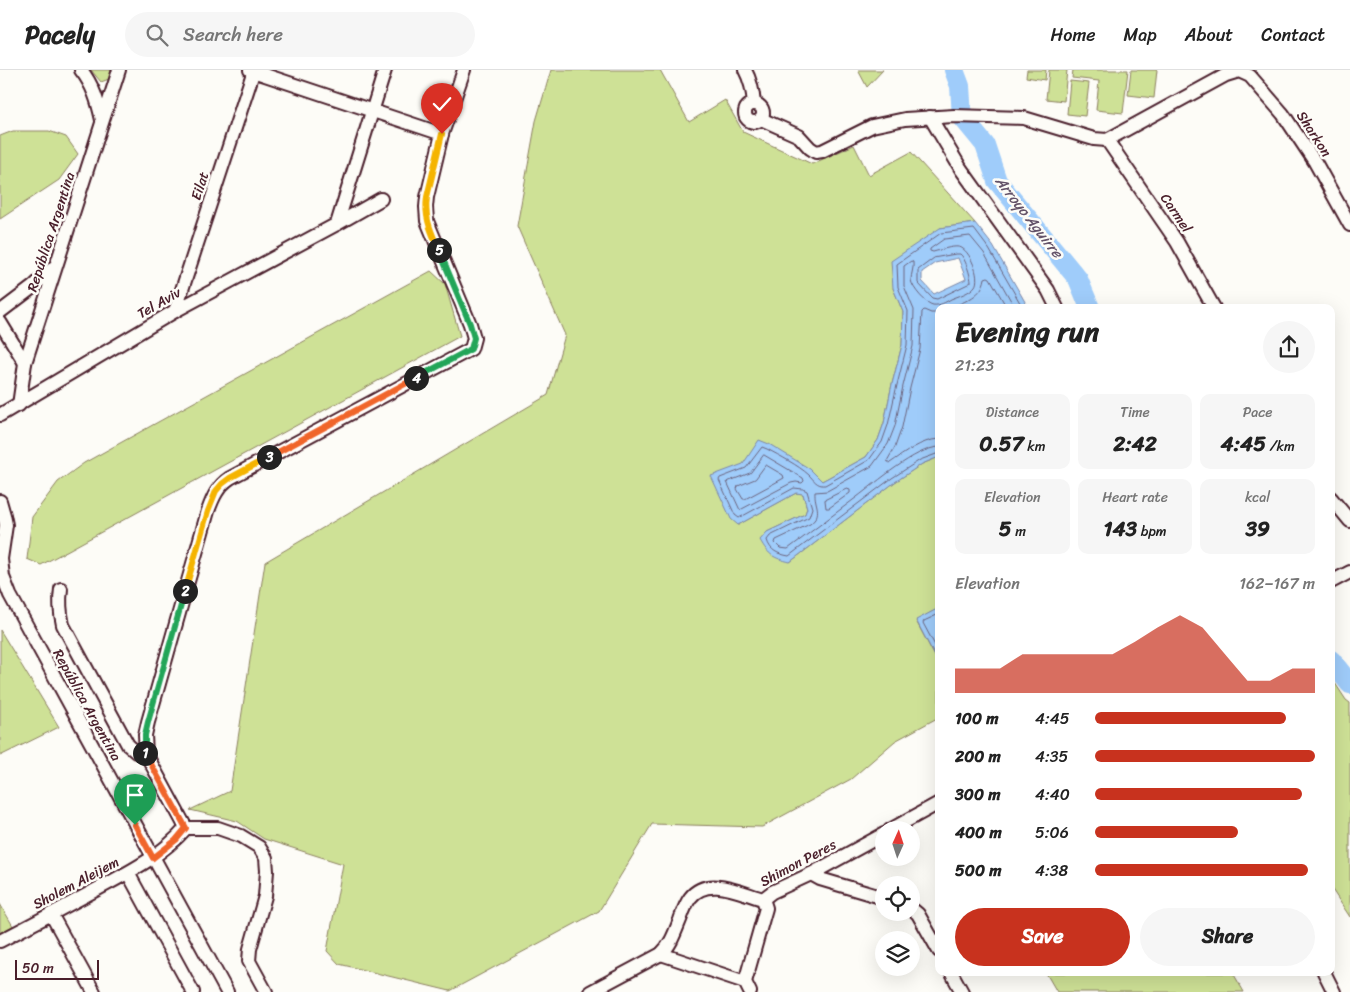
<!DOCTYPE html>
<meta charset="utf-8">
<style>
:root{--surface:#fff;--page:#f6f6f6;--text:#222;--muted:#767676;--line:#e0e0e0;--accent:#c8321e}
body{margin:0;font-family:Sriracha,sans-serif;background:var(--page);color:var(--text);height:100vh;display:flex;flex-direction:column;font-size:19px;white-space:nowrap}
*{box-sizing:border-box;margin:0}
p{font-size:16px;color:var(--muted)}
.icon{flex:none;width:28px;height:28px;fill:none;stroke:currentColor;stroke-width:2;stroke-linecap:round;stroke-linejoin:round}
.map{position:relative;flex:1;overflow:hidden}
.drawer{position:absolute;left:935px;top:234px;width:400px;height:672px;display:flex;flex-direction:column;background:var(--surface);border-radius:10px;box-shadow:0 5px 20px #0002}
.drawer>*{flex:none}
.needle{width:32px;rotate:3deg}
.controls{position:absolute;left:875px;top:751px;display:grid;gap:10px}
.controls a{display:grid;place-items:center;width:45px;height:45px;border-radius:50%;background:var(--surface);box-shadow:0 5px 20px #0002;font-size:25px}
.scale{position:absolute;left:15px;bottom:12px;width:84px;box-sizing:border-box;padding-left:5px;border:2px solid #4a1f2b;border-top:0;font-size:14px;line-height:18px;white-space:nowrap;color:#4a1f2b;-webkit-text-stroke:4px #fdfcf7;paint-order:stroke}
.pin{position:absolute;display:grid;place-items:center;width:42px;height:42px;color:#fff;margin:-51px -21px;border-radius:50% 50% 50% 0;rotate:-45deg;box-shadow:0 0 5px #0007}
.pin .icon{rotate:45deg}
.km{position:absolute;width:25px;height:25px;margin:-12px;border-radius:50%;background:#222;color:#fff;font-size:14px;line-height:25px;text-align:center}
.round{display:grid;place-items:center;flex:none;width:52px;height:52px;border-radius:26px;background:var(--page)}
.overview{display:flex;align-items:center;justify-content:space-between;height:85px;padding:0 20px}
h1{font-size:28px;font-weight:700;line-height:38px}
.figures{display:grid;grid-template-columns:repeat(3,1fr);gap:8px;height:85px;padding:5px 20px}
.figures div{display:grid;align-content:center;border-radius:10px;background:var(--page);text-align:center}
.figures b{font-size:21px;font-weight:700}
.figures small{font-size:14px;font-weight:400}
.figures p{font-size:14px}
.chart{height:140px;padding:10px 20px}
.chart p{display:flex;justify-content:space-between}
.chart svg{width:100%;height:90px;margin-top:5px;fill:var(--accent);opacity:.7}
.action{display:flex;gap:10px;margin-top:auto;padding:10px 20px}
.action a{flex:1;height:58px;border-radius:30px;background:var(--accent);color:#fff;font-size:20px;font-weight:700;line-height:58px;text-align:center}
.action a+a{background:var(--page);color:var(--text)}
ul{padding:0 20px;list-style:none;font-size:16px}
li{display:grid;grid-template-columns:80px 60px 1fr;align-items:center;height:38px}
li i{height:12px;border-radius:6px;background:var(--accent)}
header{display:flex;align-items:center;gap:30px;box-sizing:border-box;height:70px;padding:0 25px;background:var(--surface);border-bottom:1px solid var(--line)}
header strong{font-size:24px}
nav{display:flex;gap:28px;margin-inline-start:auto;font-size:18px}
.search{width:350px;height:45px;background:var(--page);display:flex;align-items:center;gap:12px;box-sizing:border-box;padding:0 18px;border-radius:28px;color:var(--muted);font-size:19px}
.map>svg:first-child{display:block}
</style>
<header>
<strong>Pacely</strong>
<div class="search"><svg class="icon" aria-label="search" viewBox="0 0 24 24"><circle cx="10" cy="10" r="6"/><path d="M15 15l6 6"/></svg>Search here</div>
<nav><a>Home</a><a>Map</a><a>About</a><a>Contact</a></nav>
</header>
<div class="map">
<svg width="1350" height="922" viewBox="0 0 1350 922">
<rect width="100%" height="100%" fill="#fdfcf7"/>
<filter id="ink" filterUnits="userSpaceOnUse"><feTurbulence type="fractalNoise" baseFrequency=".02" numOctaves="2"/><feDisplacementMap in="SourceGraphic" scale="10" xChannelSelector="R" yChannelSelector="G"/><feConvolveMatrix kernelMatrix="1 2 1 2 8 2 1 2 1" color-interpolation-filters="sRGB"/></filter>
<g filter="url(#ink)">
<g fill="#cee196" stroke="#8c8060">
<path d="M91,0H112L109,9L101,12Z"/>
<path d="M551,0H660L689,52L725,30L743,62L812,94L854,75L869,105L911,82L975,153L940,158L893,218L903,242L902,275L892,314L884,353L878,370L866,387L822,411L810,399L738,455L796,423L803,424L807,438L805,444L767,462L790,492L895,412L922,394L939,387V538L916,551L939,594V647L895,671L851,709L762,757L652,754L599,841L450,921L339,894L327,881L343,794L264,769L237,751L190,740L230,721L265,492L548,325L565,265L517,156L536,51Z"/>
<path d="M858,0H883L867,17Z"/>
<path d="M1027,0H1046L1045,10L1026,7Z"/>
<path d="M1049,0H1067L1064,31L1046,29Z"/>
<path d="M1073,0H1128L1123,43L1096,40L1099,11L1072,8Z"/>
<path d="M1131,0H1157L1154,28L1128,25Z"/>
<path d="M1070,11L1089,13L1085,46L1067,44Z"/>
<path d="M13,61H49L66,67L78,84L59,110L0,149V66Z"/>
<path d="M431,201L445,214L460,266L41,495L27,489L32,447L58,412L84,393Z"/>
<path d="M0,560L59,657L0,686Z"/>
<path d="M1331,607L1346,630L1350,633V847L1331,818Z"/>
<path d="M0,834L13,856L0,863Z"/>
<path d="M1046,903H1233L1244,922H1057Z"/>
</g>
<g fill="#9fccfa" stroke="#7d87a7" fill-rule="evenodd">
<path d="M975,153L993,176L1028,237L939,238V387L922,394L895,412L790,492C774,488 769,486 760,470L767,462L805,444L807,438L803,424L796,423L738,455L731,449L711,406L743,394L759,370L769,374L810,399L822,411L866,387L878,370L884,353L892,314L902,275L903,242L893,218L891,191L940,158ZM958,188L966,209L934,224L922,211V202L935,193Z"/>
<path d="M939,538V594L916,550Z"/>
</g>
<g fill="none" stroke-linecap="round" stroke-linejoin="round">
<g stroke="#6c647e" stroke-width="1">
<path d="M956,184C957,184 959,184 960,184C965,187 971,207 971,212L968,214L937,229L932,228L918,213V200L934,188Z"/>
<path d="M951,238C966,230 982,227 985,208L988,207L990,208L1007,238"/>
<path d="M939,243H931L924,240L922,242L920,279L910,318L902,357L895,377L887,391L890,393C905,383 921,370 939,369"/>
<path d="M939,377C915,378 876,413 857,427C834,444 811,462 788,479L780,478L775,473L776,470L810,454C824,443 814,435 815,422L827,421L872,396L888,374L895,356L903,316L913,276L914,240L904,216V196L911,191L913,192C914,198 911,204 911,210C912,218 926,234 933,235C939,236 946,232 951,229C958,226 970,223 975,216C981,208 970,179 959,177C951,176 941,180 933,182L930,181V179L944,169L970,166L984,183L1015,238"/>
<path d="M939,383L920,390L892,408L789,486C778,484 770,481 767,470L770,466L809,447L812,438L807,421L803,419L794,418L739,448L735,445L719,410L720,408L746,398L762,377L767,379C780,386 798,395 809,405C814,410 817,416 825,415L869,390L882,372L888,355L897,315L907,275L908,241L898,217L897,194L941,163L974,159L989,179L1023,238"/>
<path d="M764,385L803,408L804,411L802,413L796,412L791,413L740,440L727,412L750,403Z"/>
<path d="M766,395L783,405L784,408L745,429H743L737,419L738,416L755,409Z"/>
<path d="M847,419L850,420V423L829,438H826L825,430Z"/>
<path d="M939,544L924,551L923,553L939,583"/>
</g>
<g stroke="#9fccfa" stroke-width="20">
<path d="M954,0L960,16L962,47L985,75L997,111L1078,209L1090,238"/>
<path d="M1331,590L1350,614"/>
</g>
<g stroke="#4a1f2b" stroke-width="16">
<g id="street">
<path d="M81,0C93,15 98,32 102,50"/>
<path d="M250,0L442,64"/>
<path d="M745,0C751,11 753,21 754,34"/>
<circle cx="754" cy="43" r="9"/>
<path d="M930,47L961,99L1048,220L1057,238"/>
<path d="M761,49L799,66L810,78L816,82L822,81L872,56L905,49L954,46L1024,48L1094,69L1107,70L1226,5L1239,1L1250,6L1283,44L1315,92L1350,155"/>
<path d="M1107,70L1177,172L1214,238"/>
<path d="M337,154L385,0"/>
<path d="M175,241L254,0"/>
<path d="M0,242L33,217L54,197"/>
<path d="M0,252L25,293"/>
<path d="M19,335L25,293L119,0"/>
<path d="M0,345L175,241L337,154L381,129"/>
<path d="M1331,428L1350,451"/>
<path d="M0,431L4,445L6,455L1,489L3,507L10,525L227,922"/>
<path d="M1331,512L1350,502"/>
<path d="M61,519C59,532 60,542 63,555L128,675L136,682L146,684"/>
<path d="M186,758L146,684L145,665L148,652L208,441C213,427 218,416 230,408L471,279L474,268L470,254L427,151L426,137L427,127L442,64L464,0"/>
<path d="M186,758H218L241,766L259,777L266,788L267,801L265,826L250,879L249,891L266,922"/>
<path d="M890,760L939,733"/>
<path d="M128,803L193,922"/>
<path d="M811,804L820,809L884,828"/>
<path d="M911,838L918,844L939,881"/>
<path d="M51,844L94,922"/>
<path d="M0,871C31,855 61,839 92,822C125,804 161,787 186,758"/>
<path d="M661,884L745,912"/>
<path d="M951,902L962,922"/>
<path d="M1324,902L1334,922"/>
<path d="M590,922L661,884C671,875 675,862 680,850C683,842 685,835 690,828C707,805 741,823 763,829L772,822L811,804L884,764"/>
<path d="M750,922L745,912L766,838L763,829"/>
</g>
</g>
<use href="#street" stroke="#fdfcf7" stroke-width="12"/>
</g>
</g>
<g fill="none" stroke-linecap="round" stroke-linejoin="round" filter="url(#ink)">
<g stroke="#fff" stroke-width="10">
<path id="split-1" d="M135,755L153,788L176,770L186,758L145,683"/>
</g>
<g stroke="#fff" stroke-width="10">
<path id="split-2" d="M145,683V665L148,652L185,521"/>
</g>
<g stroke="#fff" stroke-width="10">
<path id="split-3" d="M185,521L208,441L216,421L222,414L230,408L269,387"/>
</g>
<g stroke="#fff" stroke-width="10">
<path id="split-4" d="M269,387L416,308"/>
</g>
<g stroke="#fff" stroke-width="10">
<path id="split-5" d="M416,308L471,279L474,268L470,254L439,180"/>
</g>
<g stroke="#fff" stroke-width="10">
<path id="split-6" d="M439,180C431,161 424,148 427,127L442,64"/>
</g>
<use href="#split-1" stroke="#f0652b" stroke-width="6"/>
<use href="#split-2" stroke="#22a559" stroke-width="6"/>
<use href="#split-3" stroke="#f5b400" stroke-width="6"/>
<use href="#split-4" stroke="#f0652b" stroke-width="6"/>
<use href="#split-5" stroke="#22a559" stroke-width="6"/>
<use href="#split-6" stroke="#f5b400" stroke-width="6"/>
</g>
<g text-anchor="middle" dominant-baseline="central" stroke-width="5" stroke-linejoin="round" paint-order="stroke">
<g font-size="14" fill="#4a1f2b" stroke="#fdfcf7">
<text transform="translate(1314 64) rotate(57)">Sharkon</text>
<text transform="translate(200 116) rotate(-72)">Eilat</text>
<text transform="translate(1176 143) rotate(56)">Carmel</text>
<text transform="translate(51 162) rotate(-72)">República Argentina</text>
<text transform="translate(159 233) rotate(-30)">Tel Aviv</text>
<text transform="translate(87 635) rotate(61)">República Argentina</text>
<text transform="translate(798 793) rotate(-28)">Shimon Peres</text>
<text transform="translate(76 813) rotate(-28)">Sholem Aleijem</text>
</g>
<g font-size="15" font-style="italic" fill="#645369" stroke="#fdfcf7">
<text transform="translate(1029 147) rotate(52)">Arroyo Aguirre</text>
</g>
</g>
</svg>
<div class="controls">
<a><svg class="needle" viewBox="-14 -14 28 28"><path d="M0-13l5 13h-10z" fill="#e53935"/><path d="M0 13l5-13h-10z" fill="#767676"/></svg></a>
<a><svg class="icon" aria-label="locate" viewBox="0 0 24 24"><circle cx="12" cy="12" r="6"/><path d="M12 2v4M12 18v4M2 12h4M18 12h4"/></svg></a>
<a><svg class="icon" aria-label="layers" viewBox="0 0 24 24"><path d="M12 4l9 5-9 5-9-5zM3 14l9 5 9-5"/></svg></a>
</div>
<div class="scale">50 m</div>
<div class="pin" style="left:135px;top:755px;background:#1e9e55"><svg class="icon" aria-label="arrive" viewBox="0 0 24 24"><path d="M6 21V4h12l-3 4 3 4H6"/></svg></div>
<div class="pin" style="left:442px;top:64px;background:#d93025"><svg class="icon" aria-label="check" viewBox="0 0 24 24"><path d="M5 12l5 5 9-10"/></svg></div>
<b class="km" style="left:145px;top:683px">1</b>
<b class="km" style="left:185px;top:521px">2</b>
<b class="km" style="left:269px;top:387px">3</b>
<b class="km" style="left:416px;top:308px">4</b>
<b class="km" style="left:439px;top:180px">5</b>
<section class="drawer">
<div class="overview"><div><h1>Evening run</h1><p>21:23</p></div><a class="round"><svg class="icon" aria-label="share" viewBox="0 0 24 24"><path d="M12 15V3M7 8l5-5 5 5M5 13v7h14v-7"/></svg></a></div>
<div class="figures">
<div><p>Distance</p><b>0.57<small> km</small></b></div>
<div><p>Time</p><b>2:42</b></div>
<div><p>Pace</p><b>4:45<small> /km</small></b></div>
</div>
<div class="figures">
<div><p>Elevation</p><b>5<small> m</small></b></div>
<div><p>Heart rate</p><b>143<small> bpm</small></b></div>
<div><p>kcal</p><b>39</b></div>
</div>
<div class="chart"><p><span>Elevation</span>162–167 m</p>
<svg viewBox="0 0 160 44" preserveAspectRatio="none"><path d="M0 44V32L10 32L20 32L30 25L40 25L50 25L60 25L70 25L80 19L90 12L100 6L110 12L120 25L130 38L140 38L150 32L160 32V44z"/></svg>
</div>
<ul>
<li><b>100 m</b>4:45<i style="width:87%"></i></li>
<li><b>200 m</b>4:35<i style="width:100%"></i></li>
<li><b>300 m</b>4:40<i style="width:94%"></i></li>
<li><b>400 m</b>5:06<i style="width:65%"></i></li>
<li><b>500 m</b>4:38<i style="width:97%"></i></li>
</ul>
<div class="action"><a>Save</a><a>Share</a></div>
</section>
</div>
